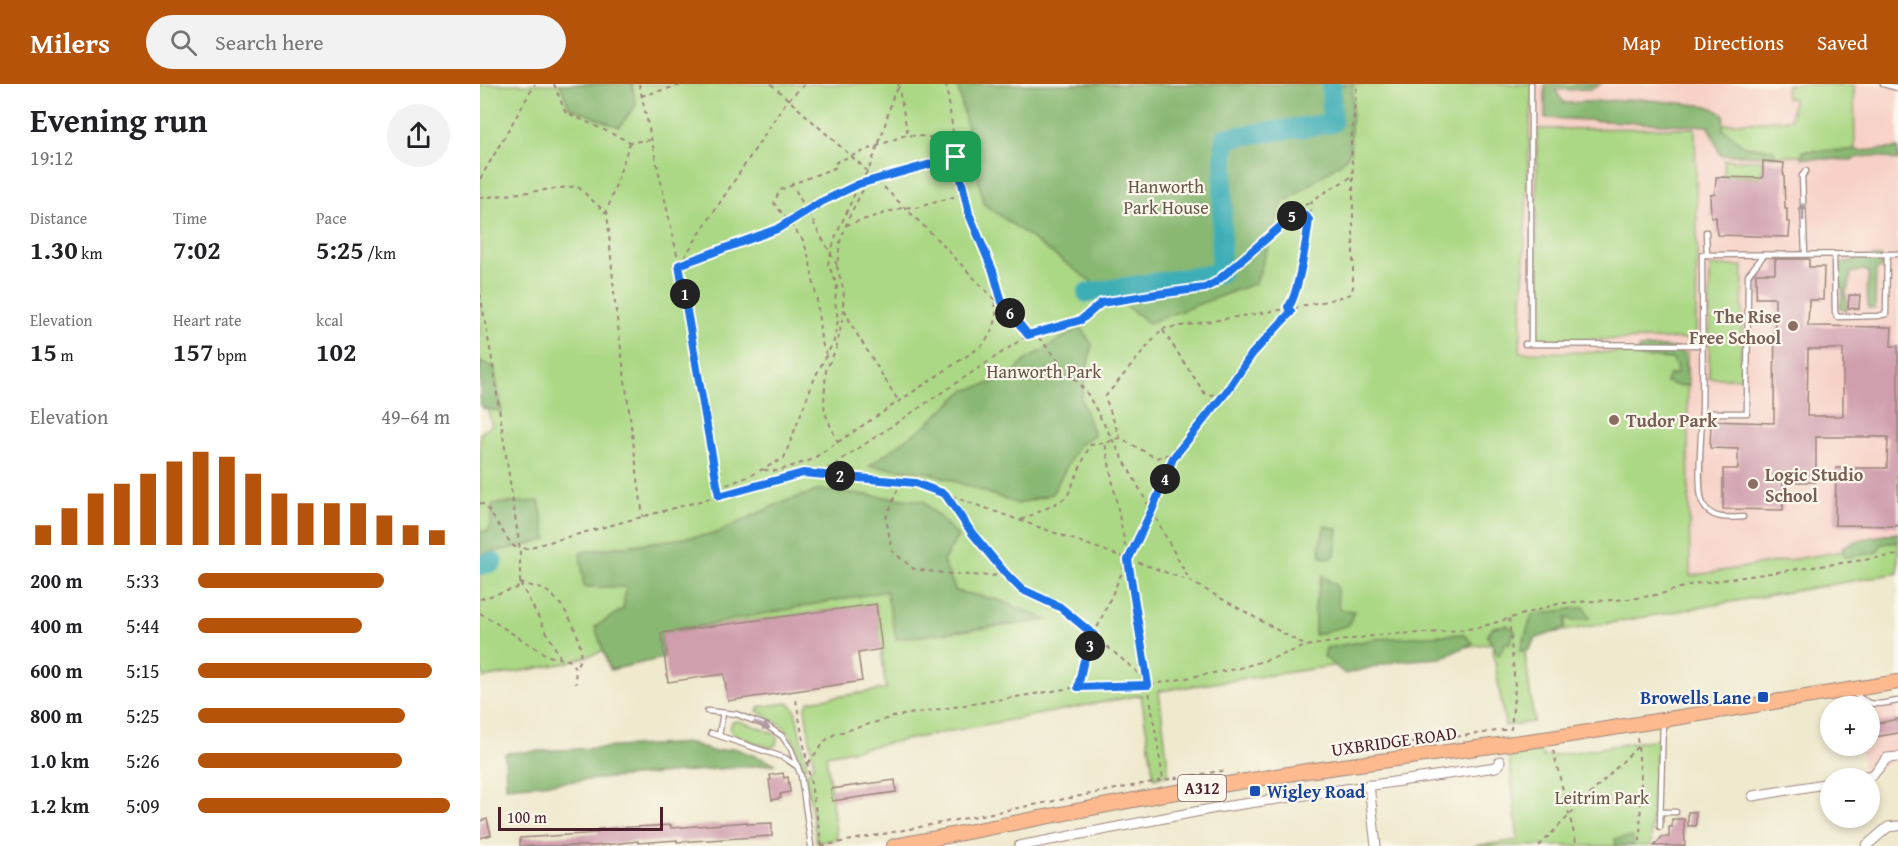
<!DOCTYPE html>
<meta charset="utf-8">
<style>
:root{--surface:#fff;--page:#f2f2f2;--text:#202124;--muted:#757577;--accent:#b45309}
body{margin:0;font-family:"Gentium Book Plus",serif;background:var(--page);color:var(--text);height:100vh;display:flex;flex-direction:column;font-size:22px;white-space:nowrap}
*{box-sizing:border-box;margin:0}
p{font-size:20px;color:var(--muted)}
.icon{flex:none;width:33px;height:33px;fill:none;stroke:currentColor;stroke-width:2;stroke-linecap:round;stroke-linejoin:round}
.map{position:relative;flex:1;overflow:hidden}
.details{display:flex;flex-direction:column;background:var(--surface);width:480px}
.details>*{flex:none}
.buttons{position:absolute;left:1340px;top:612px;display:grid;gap:12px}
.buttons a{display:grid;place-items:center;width:60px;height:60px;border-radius:50%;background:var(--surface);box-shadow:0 3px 9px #0003;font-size:30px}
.scale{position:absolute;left:18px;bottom:15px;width:165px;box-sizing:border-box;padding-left:6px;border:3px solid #4a1f2b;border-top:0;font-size:16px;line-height:21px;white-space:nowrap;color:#4a1f2b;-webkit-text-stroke:4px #fbf7ec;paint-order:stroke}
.pin{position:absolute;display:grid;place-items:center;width:51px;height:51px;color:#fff;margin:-26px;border-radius:12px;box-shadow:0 3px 9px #0006}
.km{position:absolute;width:30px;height:30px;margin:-15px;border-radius:50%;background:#222;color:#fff;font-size:16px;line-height:30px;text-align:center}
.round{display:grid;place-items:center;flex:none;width:63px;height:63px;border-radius:32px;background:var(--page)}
.headline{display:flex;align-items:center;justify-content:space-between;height:102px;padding:0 30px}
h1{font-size:33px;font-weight:800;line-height:45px}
.figures{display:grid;grid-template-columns:repeat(3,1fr);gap:9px;height:102px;padding:6px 30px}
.figures div{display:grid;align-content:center}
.figures b{font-size:26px;font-weight:800}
.figures small{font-size:16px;font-weight:400}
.figures p{font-size:16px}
.chart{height:168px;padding:12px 30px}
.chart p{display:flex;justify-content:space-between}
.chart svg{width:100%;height:108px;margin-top:6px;stroke:var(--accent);stroke-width:6}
ul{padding:0 30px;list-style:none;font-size:20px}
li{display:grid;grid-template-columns:96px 72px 1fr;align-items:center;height:45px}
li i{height:15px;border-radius:8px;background:var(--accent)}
header{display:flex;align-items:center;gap:36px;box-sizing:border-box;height:84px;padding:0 30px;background:var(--accent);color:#fff}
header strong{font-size:28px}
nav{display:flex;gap:33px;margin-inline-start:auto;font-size:21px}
.search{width:420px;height:54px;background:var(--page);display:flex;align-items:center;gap:15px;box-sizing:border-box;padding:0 21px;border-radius:33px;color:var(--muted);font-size:22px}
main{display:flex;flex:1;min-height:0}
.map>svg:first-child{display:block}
</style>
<header>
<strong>Milers</strong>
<div class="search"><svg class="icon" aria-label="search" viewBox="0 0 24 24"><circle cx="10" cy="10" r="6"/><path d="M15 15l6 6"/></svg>Search here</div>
<nav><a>Map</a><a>Directions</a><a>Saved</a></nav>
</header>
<main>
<section class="details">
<div class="headline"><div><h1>Evening run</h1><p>19:12</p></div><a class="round"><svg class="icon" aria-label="share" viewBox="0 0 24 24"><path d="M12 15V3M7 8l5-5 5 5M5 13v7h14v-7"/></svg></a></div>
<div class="figures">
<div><p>Distance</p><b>1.30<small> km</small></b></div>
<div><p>Time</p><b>7:02</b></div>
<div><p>Pace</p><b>5:25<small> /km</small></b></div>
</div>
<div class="figures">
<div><p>Elevation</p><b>15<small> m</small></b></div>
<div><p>Heart rate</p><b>157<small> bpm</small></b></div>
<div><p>kcal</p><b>102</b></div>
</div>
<div class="chart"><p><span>Elevation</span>49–64 m</p>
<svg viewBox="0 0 160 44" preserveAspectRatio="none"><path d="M5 44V36M15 44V29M25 44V23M35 44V19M45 44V15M55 44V10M65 44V6M75 44V8M85 44V15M95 44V23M105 44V27M115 44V27M125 44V27M135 44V32M145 44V36M155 44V38"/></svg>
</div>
<ul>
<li><b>200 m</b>5:33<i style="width:74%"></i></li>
<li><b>400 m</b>5:44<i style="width:65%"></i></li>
<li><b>600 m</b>5:15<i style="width:93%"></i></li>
<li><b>800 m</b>5:25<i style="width:82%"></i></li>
<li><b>1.0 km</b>5:26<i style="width:81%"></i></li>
<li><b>1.2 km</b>5:09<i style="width:100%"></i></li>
</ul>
</section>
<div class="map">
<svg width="1418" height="762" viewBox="0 0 1418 762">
<rect width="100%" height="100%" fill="#fbf7ec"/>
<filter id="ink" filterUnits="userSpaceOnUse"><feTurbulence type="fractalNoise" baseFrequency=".0167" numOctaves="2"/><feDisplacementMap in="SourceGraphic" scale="12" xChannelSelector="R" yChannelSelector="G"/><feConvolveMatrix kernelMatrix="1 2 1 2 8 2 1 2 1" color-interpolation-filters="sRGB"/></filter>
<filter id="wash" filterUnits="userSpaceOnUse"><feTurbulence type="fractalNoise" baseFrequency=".008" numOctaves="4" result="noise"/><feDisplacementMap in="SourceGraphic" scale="24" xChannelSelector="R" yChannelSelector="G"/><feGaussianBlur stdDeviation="1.35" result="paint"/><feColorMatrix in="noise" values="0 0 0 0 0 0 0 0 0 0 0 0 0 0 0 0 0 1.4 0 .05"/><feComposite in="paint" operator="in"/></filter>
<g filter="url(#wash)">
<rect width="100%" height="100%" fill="#efe9ce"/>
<g fill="#f7d1c7">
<path d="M873,0H1418V454L1401,461L1210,492L856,218Z"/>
<path d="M1418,621V673L1384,693L1380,662H1389V625Z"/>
</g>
<g fill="#abd884" stroke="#7a7c58" stroke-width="1.5">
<path d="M0,0H1055L1050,37L1040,268L1207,269L1210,492L1400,461L1418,454V489L1043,554L1054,638L1025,642L1012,559L679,607L689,691L674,694L661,611L346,671L357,755L337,759L326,691L334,681L325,624L329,617L406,605L396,520L181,549L86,579L4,594L0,582V349L12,342L0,296Z"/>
<path d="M1307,0L1374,1L1375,69L1295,72L1294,66L1264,62L1243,45V40L1311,35L1313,14H1306L1305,4Z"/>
<path d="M1215,44L1217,150L1216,255L1056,256L1057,45Z"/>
<path d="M1244,76H1282L1281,93L1244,92Z"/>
<path d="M1230,182H1263L1261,294H1229Z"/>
<path d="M307,619L311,621L315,626L327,682L323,685L313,654L301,640L277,627L279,623Z"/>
<path d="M259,637L293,649L297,654L296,661L290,664L253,651L250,645L252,638Z"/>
<path d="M1178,655L1172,725L1171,762H994L1038,756L1029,673L1060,666L1063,673Z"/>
</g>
<g fill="#88b872" stroke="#696c4e" stroke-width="1.5">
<path d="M80,0H152L156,21L139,43L89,23Z"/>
<path d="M477,0H873L870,68L862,78L802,120L776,199L669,239L504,120Z"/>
<path d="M1065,0H1121L1112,5L1075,6L1084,19L1161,15L1228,22L1244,30L1243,45L1264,62L1294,66L1295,72L1240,71L1229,42L1065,34Z"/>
<path d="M1418,64V77C1414,76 1411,75 1408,74C1398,71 1380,72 1371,76L1322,74L1323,67L1377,66L1380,67Z"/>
<path d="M1402,173V183L1396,187L1395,225L1388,224L1387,203L1389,188L1384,186L1371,189L1369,203L1366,206L1367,228L1360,224L1363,207L1357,193L1359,181L1378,174Z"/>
<path d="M601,243L612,261L601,315L614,351L598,362L572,410L538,420L451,389L389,382L446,341L484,307L528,294L546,276Z"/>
<path d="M1184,263L1199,265L1204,273L1209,301L1198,302L1186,298L1189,291L1197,290L1196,282L1192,275L1157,273L1159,264Z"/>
<path d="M0,278L14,283L22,327L4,325L0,320Z"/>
<path d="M340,406L443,417L478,452L463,477L476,507L519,516L568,536L416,555L406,507L181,549L184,574L130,586L115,543L143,525L146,503H104L100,468L234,450L300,419Z"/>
<path d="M59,417L67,456L0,471V448L9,447L13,420Z"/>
<path d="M845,442L858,445L855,471L850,475L841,473L840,461Z"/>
<path d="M1418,449V458L1402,460L1396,469L1365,473L1362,463L1382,455Z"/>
<path d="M842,491L856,501L859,525L874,527L869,541L835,551V521Z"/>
<path d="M1104,523L1110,534L1094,537L1086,534L1085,544L1055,555L1048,567H1040L1052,531Z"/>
<path d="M1027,541L1035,547L1030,559H1025L1019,571L1007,552L1013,543Z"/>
<path d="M983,550L993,559L961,574L918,577L865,590L844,573L846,564L896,555Z"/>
<path d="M211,659L234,668L254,664L296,680L26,703L25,669Z"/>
<path d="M1153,753V762H1136L1135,755Z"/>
</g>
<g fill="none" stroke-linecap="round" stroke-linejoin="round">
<g stroke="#3daeb5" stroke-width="20">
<path d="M607,209L740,189L745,54L852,39L851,0"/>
<path d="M0,481L13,478"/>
</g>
</g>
<g id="blocks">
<g fill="#d09ead" fill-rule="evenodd">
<path d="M1283,77L1304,79L1303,90H1304L1305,125H1307V138H1310L1309,153L1237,151L1236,133H1231L1230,111L1235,110L1236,93L1283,94Z"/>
<path d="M1295,175H1329V183H1344L1343,216H1329L1328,242L1412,243L1411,262H1418V442L1355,441L1356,384H1407L1408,353H1336V398H1303V426L1243,425V385H1258V365L1230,364L1231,337L1294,339L1295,214H1276V189H1295ZM1328,265H1363V332H1327Z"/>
<path d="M1369,211H1380L1379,225L1368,224Z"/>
<path d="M396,520L402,565L378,569L382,597L248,617L244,590L188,598L181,549Z"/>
<path d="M1418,635V649L1389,654V641Z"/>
<path d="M303,689L304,694L308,693L310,708L300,710L301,714L292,716L289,696H291L290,691Z"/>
<path d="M415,696L416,708L352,717L351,705Z"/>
<rect x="1208" y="728" width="8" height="14"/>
<path d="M7,735L11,751L0,754V737Z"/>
<path d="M1192,735H1204L1205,762H1174L1182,753H1189V743H1192Z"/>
<path d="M267,738V740L292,739V752L197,758V756L158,759V757L115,762H40V754L118,749V745L191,741V744Z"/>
</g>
</g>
</g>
<g filter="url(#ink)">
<use href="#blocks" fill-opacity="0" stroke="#9c847c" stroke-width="1.5"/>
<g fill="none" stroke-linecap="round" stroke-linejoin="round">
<g stroke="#9c847c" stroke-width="7">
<g id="lane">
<path d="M1403,0L1418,4"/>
<path d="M1226,148L1227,171"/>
<path d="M1325,170L1322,92L1326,87"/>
<path d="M1354,170L1355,228L1357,233L1398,232L1406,230L1407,170"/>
<path d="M1045,260L1222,261"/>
<path d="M1051,260V0"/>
<path d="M1222,329H1267L1268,191L1284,171"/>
<path d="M1263,433C1248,434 1231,436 1223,420C1216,405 1222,347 1222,328C1223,275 1222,223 1222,171L1418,170"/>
<path d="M1374,609C1390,624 1398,620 1418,617"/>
<path d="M227,627L256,630L287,642L302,652L311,665L321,692L331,762"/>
<path d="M231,649L305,674L318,683"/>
<path d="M239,651L243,629"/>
<path d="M1180,728H1196"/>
<path d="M1180,743L1183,637"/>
</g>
</g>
<g stroke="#9c847c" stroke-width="11">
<g id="street">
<path d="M1375,694L1393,691L1407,674L1418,673"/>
<path d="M889,701L896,762"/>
<path d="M1273,712L1350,699"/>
<path d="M539,762L736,724L1016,683L1019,681L1020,677"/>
<path d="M1386,762L1408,743L1418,742"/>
</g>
</g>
<g stroke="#9c847c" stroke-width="16">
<path id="primary" d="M414,762L685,710L827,687L1071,654L1418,598"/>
</g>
<g stroke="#9c847c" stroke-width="2" stroke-dasharray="4.5 4.5" stroke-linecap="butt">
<path d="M74,0L85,28L150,58L171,56"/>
<path d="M159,0L201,188L239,412"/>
<path d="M291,0L381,81L457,155L514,215L520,210"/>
<path d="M418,0L428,51L468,55L472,74"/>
<path d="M466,0L477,75L489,130L513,187L522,218L548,251L559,254L607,309L710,497"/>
<path d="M161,12L205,0"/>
<path d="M150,58L127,127L135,219L163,433"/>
<path d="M0,95L55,0"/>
<path d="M387,98L370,131L360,158L357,183L364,207L363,222L372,242L419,318"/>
<path d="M313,101L300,106L294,119L323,156L329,174L337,217L341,256L346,270"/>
<path d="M0,114L97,102L126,129"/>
<path d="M816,129L826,132L829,136"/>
<path d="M366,141L425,123L435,124L484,110"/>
<path d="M199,181L306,18L325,0"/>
<path d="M200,181L297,145L341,118L379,100L389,85L403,48L413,12L421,0"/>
<path d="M357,181L312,100L357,83L356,78L428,50"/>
<path d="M0,210L12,276L40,466"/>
<path d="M682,245L806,225C820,214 829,137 832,116L871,93"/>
<path d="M640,354L625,359L648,476L683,695"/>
<path d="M358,359L345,329L344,319L346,286L356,265L363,233V223"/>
<path d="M698,368L676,374L640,354L625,313L682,245L725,310L742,312"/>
<path d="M284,386L297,387L331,376L503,261C515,243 519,236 514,215"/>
<path d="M340,390L548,251L601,236L621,219L677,210L725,204L737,198L794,146L832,116"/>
<path d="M421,397L406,434L412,467L434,485L470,490L511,492L524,490"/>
<path d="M238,404L268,393L304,374L335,293L354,257L358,236L355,217L357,201L348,180L355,154L379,100L476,73"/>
<path d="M466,411L492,449L520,485L541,505L580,523L655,586L668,601"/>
<path d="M0,419L5,421L32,461L40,466"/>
<path d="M541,436L569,423L587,413L610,361L625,359"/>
<path d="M40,499C49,502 60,503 68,508C85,520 112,565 95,584"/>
<path d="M40,499L80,573"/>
<path d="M0,515L37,504L40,499V466L323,389L421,397L435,399L710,497L826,562"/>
<path d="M0,529L68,572L89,576L95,584L96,600"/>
<path d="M598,603L668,601L760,584L796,573L826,562L906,550L950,549L997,544L1081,519L1151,515L1181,510L1213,500L1418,471"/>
<path d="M316,616L342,762"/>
<path d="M1158,663L1161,695L1160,762"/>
<path d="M896,664L1031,645L1035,603L1029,533"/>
<path d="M1073,666L1097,762"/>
<path d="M328,679L347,655L355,650L417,632L598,603L603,580L614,551L693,374L747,307L772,270L804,234L820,222L847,217L871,210L873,203V92L871,60L877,0"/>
<path d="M341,762L683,696L748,686"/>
<path d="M1059,762L1158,662L1157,653"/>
</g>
<use href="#lane" stroke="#fff" stroke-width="4.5"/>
<use href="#street" stroke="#fff" stroke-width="9"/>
<use href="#primary" stroke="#fcba8e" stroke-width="14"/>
</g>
<defs><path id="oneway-solid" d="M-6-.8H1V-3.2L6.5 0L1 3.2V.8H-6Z" transform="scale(1.5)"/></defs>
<g fill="#ae9aa0">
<use href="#oneway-solid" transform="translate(1323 128) rotate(-92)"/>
<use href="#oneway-solid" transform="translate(282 641) rotate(24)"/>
</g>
</g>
<g fill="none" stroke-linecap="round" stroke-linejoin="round" filter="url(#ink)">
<g stroke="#fff" stroke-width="12">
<path id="route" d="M476,73L489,130L513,187L522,218L548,251L601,236L621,219L677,210L725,204L736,198L816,129L826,132L829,136C827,152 818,214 808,223L811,228L772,270L747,307L693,374L672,426L648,476L668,601L598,603L603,580L614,551L580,523L541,505L525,489L492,449L465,410L435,399L323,389L239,412L199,181L297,145L341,118L379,100Z"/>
</g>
<use href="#route" stroke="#1a73e8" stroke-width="8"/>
</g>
<g fill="#8d6e63" stroke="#fbf7ec" stroke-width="2">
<circle cx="1313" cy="242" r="6"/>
<circle cx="1134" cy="336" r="6"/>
<circle cx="1273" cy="400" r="6"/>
</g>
<g fill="#1a4fb4" stroke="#fbf7ec" stroke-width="2">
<rect x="1277" y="607" width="12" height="12" rx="3"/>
<rect x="769" y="701" width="12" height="12" rx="3"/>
</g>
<g text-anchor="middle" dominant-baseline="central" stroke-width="4.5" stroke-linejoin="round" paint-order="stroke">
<rect fill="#fbf7ec" stroke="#7f6065" stroke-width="1.5" x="698" y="691" width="48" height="26" rx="4.5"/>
<g font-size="16" font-weight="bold" fill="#4a1f2b">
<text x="722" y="704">A312</text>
</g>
<g font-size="18" fill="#675646" stroke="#fbf7ec">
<text x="686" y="102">Hanworth<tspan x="686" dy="21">Park House</tspan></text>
<text x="564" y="287">Hanworth Park</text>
<text x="1122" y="713">Leitrim Park</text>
</g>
<g font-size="18" font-weight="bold" fill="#785e54" stroke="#fbf7ec" text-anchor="start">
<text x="1301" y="232" text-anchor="end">The Rise<tspan x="1301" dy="21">Free School</tspan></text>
<text x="1146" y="336">Tudor Park</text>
<text x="1285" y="390">Logic Studio<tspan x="1285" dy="21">School</tspan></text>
</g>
<g font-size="18" font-weight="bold" fill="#164399" stroke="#fbf7ec" text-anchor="end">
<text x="1271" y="613">Browells Lane</text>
<text x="787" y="707" text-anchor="start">Wigley Road</text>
</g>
<g font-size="18" fill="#4a1f2b" stroke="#fbf7ec">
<text transform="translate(914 657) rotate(-8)">UXBRIDGE ROAD</text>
</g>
</g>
</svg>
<div class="buttons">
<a>+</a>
<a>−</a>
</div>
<div class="scale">100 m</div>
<div class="pin" style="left:476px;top:73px;background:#1e9e55"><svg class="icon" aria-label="arrive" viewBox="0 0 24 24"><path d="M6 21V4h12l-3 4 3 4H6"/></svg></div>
<b class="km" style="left:205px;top:210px">1</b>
<b class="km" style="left:360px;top:392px">2</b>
<b class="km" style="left:610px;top:562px">3</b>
<b class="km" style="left:685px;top:395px">4</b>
<b class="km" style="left:812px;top:132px">5</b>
<b class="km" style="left:530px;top:229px">6</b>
</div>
</main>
